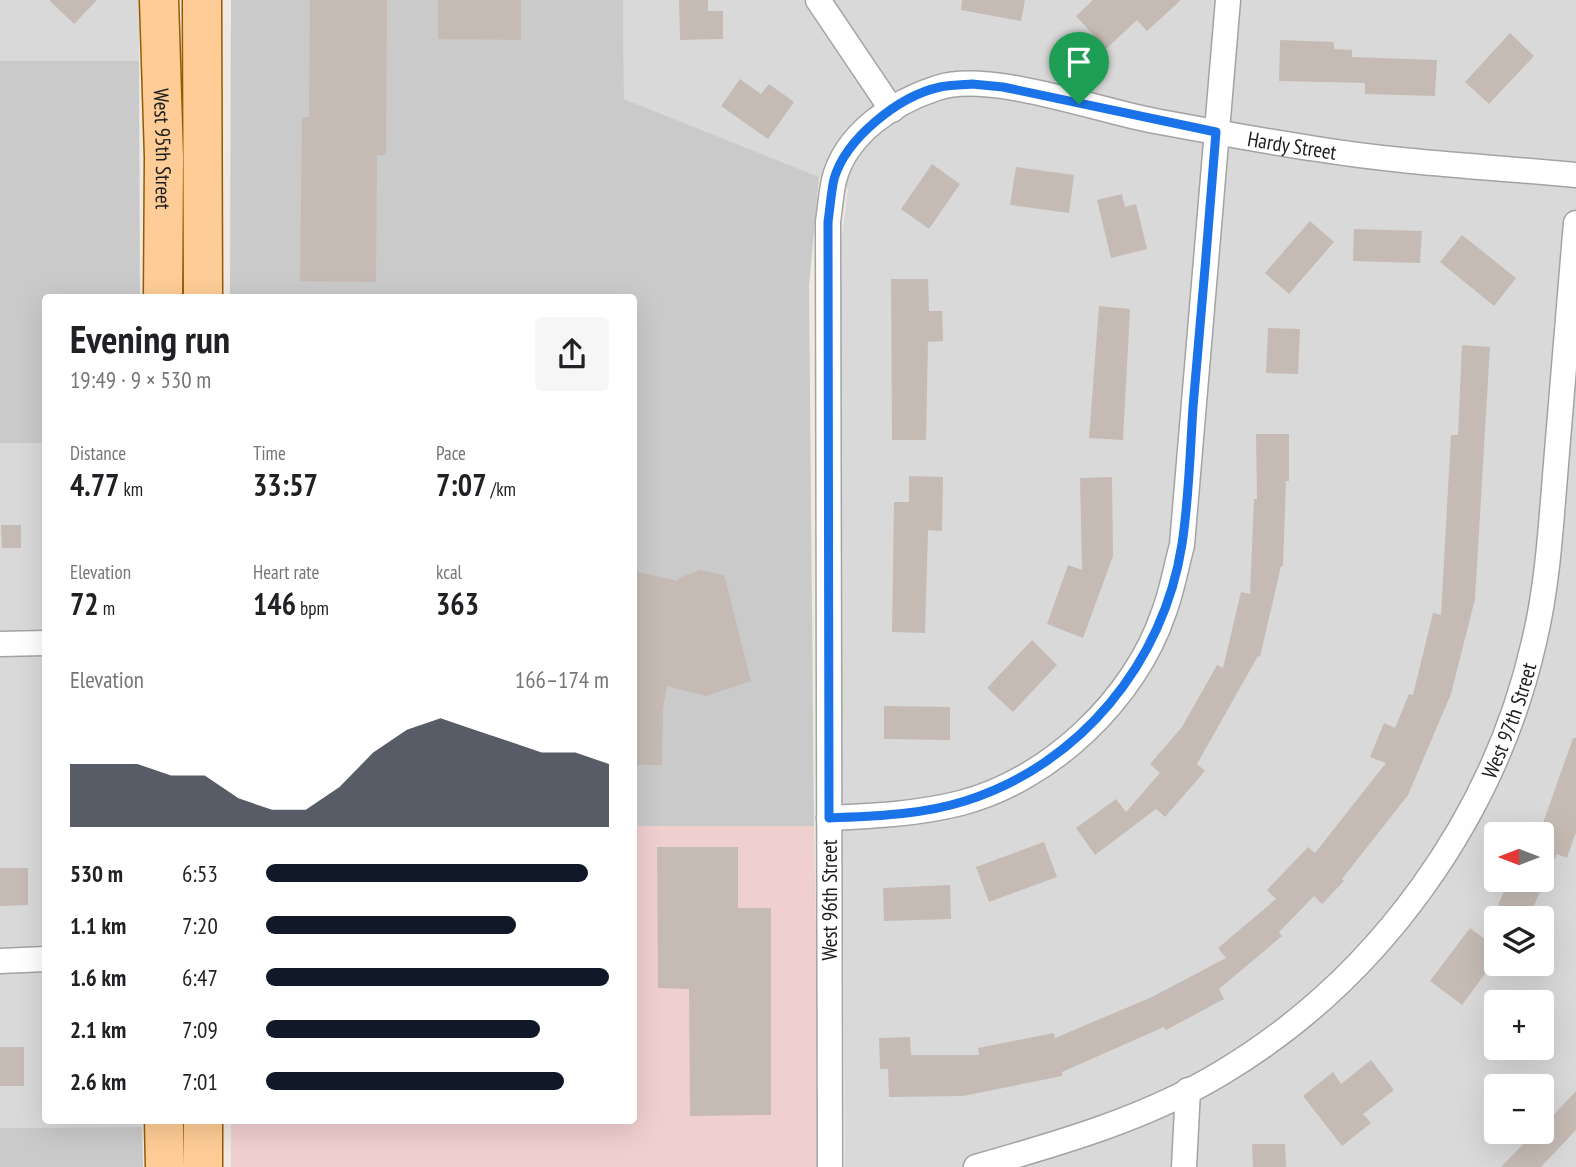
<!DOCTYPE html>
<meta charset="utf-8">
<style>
:root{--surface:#fff;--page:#f6f6f6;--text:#202124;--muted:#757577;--accent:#111827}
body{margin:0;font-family:"PT Sans Narrow",sans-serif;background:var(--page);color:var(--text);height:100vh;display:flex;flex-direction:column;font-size:26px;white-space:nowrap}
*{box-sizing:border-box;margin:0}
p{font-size:23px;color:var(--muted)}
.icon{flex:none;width:38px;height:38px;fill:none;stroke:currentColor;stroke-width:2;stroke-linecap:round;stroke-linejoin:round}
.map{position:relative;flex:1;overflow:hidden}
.side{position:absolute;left:42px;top:294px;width:595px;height:830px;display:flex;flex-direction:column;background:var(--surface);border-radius:7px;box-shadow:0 7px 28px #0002}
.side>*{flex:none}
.needle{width:46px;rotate:270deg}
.fabs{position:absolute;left:1484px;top:822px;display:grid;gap:14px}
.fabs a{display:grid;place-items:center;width:70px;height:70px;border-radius:7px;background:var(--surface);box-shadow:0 7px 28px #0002;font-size:35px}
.pin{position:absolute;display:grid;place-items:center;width:60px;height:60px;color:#fff;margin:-72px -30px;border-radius:50% 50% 50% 0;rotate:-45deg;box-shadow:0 0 7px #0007}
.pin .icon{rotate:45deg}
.round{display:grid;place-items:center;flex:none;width:74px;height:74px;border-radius:7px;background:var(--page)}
.summary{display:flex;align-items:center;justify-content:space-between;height:119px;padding:0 28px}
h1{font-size:38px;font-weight:800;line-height:52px}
.metrics{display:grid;grid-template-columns:repeat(3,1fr);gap:10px;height:119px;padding:7px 28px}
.metrics div{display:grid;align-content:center}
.metrics b{font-size:30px;font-weight:800}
.metrics small{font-size:19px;font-weight:400}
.metrics p{font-size:19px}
.chart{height:196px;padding:14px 28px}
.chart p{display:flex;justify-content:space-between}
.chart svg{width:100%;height:126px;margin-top:7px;fill:var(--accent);opacity:.7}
ul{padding:0 28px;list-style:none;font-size:23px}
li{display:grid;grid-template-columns:112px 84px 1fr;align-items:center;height:52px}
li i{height:18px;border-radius:9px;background:var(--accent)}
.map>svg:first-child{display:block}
</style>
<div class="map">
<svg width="1576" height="1167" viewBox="0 0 1576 1167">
<rect width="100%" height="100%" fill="#eee9e1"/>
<g fill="#dad9d9" fill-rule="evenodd">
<rect x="0" y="0" width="139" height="61"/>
<path d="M623,0H1576V1167H845L838,266L848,189L624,99ZM1496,835H1542V880H1496ZM1496,919H1542V964H1496ZM1496,1003H1542V1048H1496ZM1496,1087H1542V1132H1496Z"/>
<path d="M0,443H45L46,1120H142V1127L0,1128Z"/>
</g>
<path fill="#f0cfcf" d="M634,826H814L820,1167H231V1120H634Z"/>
<g fill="#cacaca">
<path d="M231,0H623L624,99L819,177L809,286L814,826H634V298H230Z"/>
<path d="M0,61H139L140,297L46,298L45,443H0Z"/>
<path d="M142,1127L143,1167H0V1128Z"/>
</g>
<g fill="#c5bbb4">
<path d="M49,0H97L74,24Z"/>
<path d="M310,0H387L386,155H377L376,282L300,281L302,117H309Z"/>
<path d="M438,0H521V40L438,39Z"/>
<path d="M679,0H708V11H723V39L680,40Z"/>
<path d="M962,0H1025L1021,21L961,10Z"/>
<path d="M1093,0H1181L1147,31L1137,20L1106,49L1076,16Z"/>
<path d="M1510,33L1534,56L1489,104L1465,82Z"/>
<path d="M1280,40L1334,42V49L1352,50V57L1437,60L1435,96L1365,94V83L1279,81Z"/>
<path d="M740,79L761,94L769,84L794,102L768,139L721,106Z"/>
<path d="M932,164L960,184L929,229L901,209Z"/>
<path d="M1016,167L1074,175L1069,213L1010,205Z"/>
<path d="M1122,194L1125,207L1136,204L1147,249L1111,258L1097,200Z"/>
<path d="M1310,221L1334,242L1289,294L1265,273Z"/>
<path d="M1354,229L1422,231L1420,263L1353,261Z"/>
<path d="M1462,235L1516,278L1494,306L1440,262Z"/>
<path d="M891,279H928L929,311H942L943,341L928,342L926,440H892Z"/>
<path d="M1099,306L1130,309L1123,440L1089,438Z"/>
<path d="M1268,328L1300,329L1298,374L1266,373Z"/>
<path d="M1462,345L1490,347L1475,599L1451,694L1408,795L1342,879L1344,881L1322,904L1314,896L1279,932L1282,936L1219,989L1224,999L1166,1030L1164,1027L1062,1072V1076L963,1096L889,1097L888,1069H880L879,1038L910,1037L911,1055H979L978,1048L1054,1033L1055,1038L1152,997L1226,958L1218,948L1276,899L1267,890L1308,847L1315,853L1386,763L1370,757L1384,723L1395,728L1409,694L1413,695L1433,613L1441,615L1451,435H1458Z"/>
<path d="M1256,434H1289V481H1286L1283,566H1281L1260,657L1258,656L1197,764L1205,771L1165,817L1156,809L1095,855L1076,828L1116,799L1126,812L1160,773L1150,764L1182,727L1217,665L1223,668L1241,592L1250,594L1254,499H1257Z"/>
<path d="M909,476L943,477L942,531L928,530L925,633L892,632L894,502H909Z"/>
<path d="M1112,477L1113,556L1083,638L1047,624L1068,565L1082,570L1080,478Z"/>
<path d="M1,525H21V548H2Z"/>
<path d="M700,570L724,575L751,681L706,696L667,686L663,709L662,765H634V571L678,581L679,578Z"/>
<path d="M1032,640L1057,665L1013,712L987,688Z"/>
<path d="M884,706L950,707V740L884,739Z"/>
<path d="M1573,738H1576V832L1567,858L1557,854L1528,919L1498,905L1509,880H1542V826Z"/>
<path d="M1044,842L1057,877L989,902L976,867Z"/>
<path d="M657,847H738V908H771V1115L690,1116L689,989L658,988Z"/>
<path d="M0,868H28V905L0,906Z"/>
<path d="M950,885L951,919L884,921L883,888Z"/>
<path d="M1470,928L1496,948V959L1462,1005L1430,981Z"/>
<rect x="0" y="1047" width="24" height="39"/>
<path d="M1371,1060L1394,1090L1363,1114L1371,1123L1342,1146L1303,1096L1333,1072L1341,1084Z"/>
<path d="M1576,1091V1130L1541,1167H1501L1535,1132H1542V1127Z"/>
<path d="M1252,1144H1285L1286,1167H1253Z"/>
</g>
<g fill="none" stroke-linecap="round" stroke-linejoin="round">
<g stroke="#a3a3a3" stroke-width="27">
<g id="minor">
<path d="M818,0L892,110"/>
<path d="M0,644L46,643"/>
<path d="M829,818C874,816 917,814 961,803C1050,780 1135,699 1164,612C1172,591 1176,567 1182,545L1228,0"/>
<path d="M0,961L46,959"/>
<path id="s1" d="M830,1167L828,222C830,208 831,194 834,180C846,133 894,102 937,88C989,70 1099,111 1155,121C1209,131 1263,141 1317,149C1403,163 1490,167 1576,175"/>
<path id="s2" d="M976,1167C1060,1143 1148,1118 1223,1072C1378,979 1494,818 1534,642C1548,584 1551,523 1556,464C1563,383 1569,303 1576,223"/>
<path d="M1184,1167L1188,1090"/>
</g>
</g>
<g stroke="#945b00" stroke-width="41">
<g id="primary">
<path id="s3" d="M159,0L164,157L163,298"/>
<path d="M202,0L203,298"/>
<path d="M164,1120L165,1167"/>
<path d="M203,1120V1167"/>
</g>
</g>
<use href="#minor" stroke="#fff" stroke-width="24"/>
<use href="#primary" stroke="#fecc96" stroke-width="38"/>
</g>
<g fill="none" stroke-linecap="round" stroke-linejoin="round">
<g stroke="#fff" stroke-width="14">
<path id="route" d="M972,84L1003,87L1216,132C1209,224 1201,315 1193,407C1190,452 1189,499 1182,544C1164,662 1080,765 965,801C921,815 875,816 829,818L828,222C830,208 831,193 834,179C846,138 899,96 940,87C950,85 962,85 972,84Z"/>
</g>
<use href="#route" stroke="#1a73e8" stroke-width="9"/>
</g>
<g text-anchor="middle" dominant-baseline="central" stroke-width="6" stroke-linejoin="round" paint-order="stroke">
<g font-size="21" fill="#1c1c1c" stroke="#fff">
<text stroke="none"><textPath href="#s1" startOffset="1493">Hardy Street</textPath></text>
<text stroke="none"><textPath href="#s3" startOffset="149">West 95th Street</textPath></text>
<text stroke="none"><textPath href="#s2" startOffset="728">West 97th Street</textPath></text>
<text transform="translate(829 900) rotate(-90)">West 96th Street</text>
</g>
</g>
</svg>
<div class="fabs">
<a><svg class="needle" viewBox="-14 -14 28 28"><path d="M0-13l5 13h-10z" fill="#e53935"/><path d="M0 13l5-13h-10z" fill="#757577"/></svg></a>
<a><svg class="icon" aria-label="layers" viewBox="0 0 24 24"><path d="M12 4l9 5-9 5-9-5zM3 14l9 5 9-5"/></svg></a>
<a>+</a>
<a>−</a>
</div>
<div class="pin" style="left:1079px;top:104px;background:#1e9e55"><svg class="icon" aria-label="arrive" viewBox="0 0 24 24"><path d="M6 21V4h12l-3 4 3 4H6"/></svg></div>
<section class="side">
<div class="summary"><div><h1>Evening run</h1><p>19:49 · 9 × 530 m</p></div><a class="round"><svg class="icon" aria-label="share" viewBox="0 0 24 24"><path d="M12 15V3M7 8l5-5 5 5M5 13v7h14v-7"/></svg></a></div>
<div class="metrics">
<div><p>Distance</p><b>4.77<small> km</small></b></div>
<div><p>Time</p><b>33:57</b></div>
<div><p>Pace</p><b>7:07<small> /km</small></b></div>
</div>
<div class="metrics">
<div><p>Elevation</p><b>72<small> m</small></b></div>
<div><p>Heart rate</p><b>146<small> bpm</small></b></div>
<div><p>kcal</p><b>363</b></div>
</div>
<div class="chart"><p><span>Elevation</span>166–174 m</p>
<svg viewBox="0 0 160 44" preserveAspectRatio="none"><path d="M0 44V22L10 22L20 22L30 26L40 26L50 34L60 38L70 38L80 30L90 18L100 10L110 6L120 10L130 14L140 18L150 18L160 22V44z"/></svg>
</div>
<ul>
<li><b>530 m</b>6:53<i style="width:94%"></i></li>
<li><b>1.1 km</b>7:20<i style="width:73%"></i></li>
<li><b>1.6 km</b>6:47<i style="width:100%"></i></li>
<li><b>2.1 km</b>7:09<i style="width:80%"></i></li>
<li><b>2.6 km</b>7:01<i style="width:87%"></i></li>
</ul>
</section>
</div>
